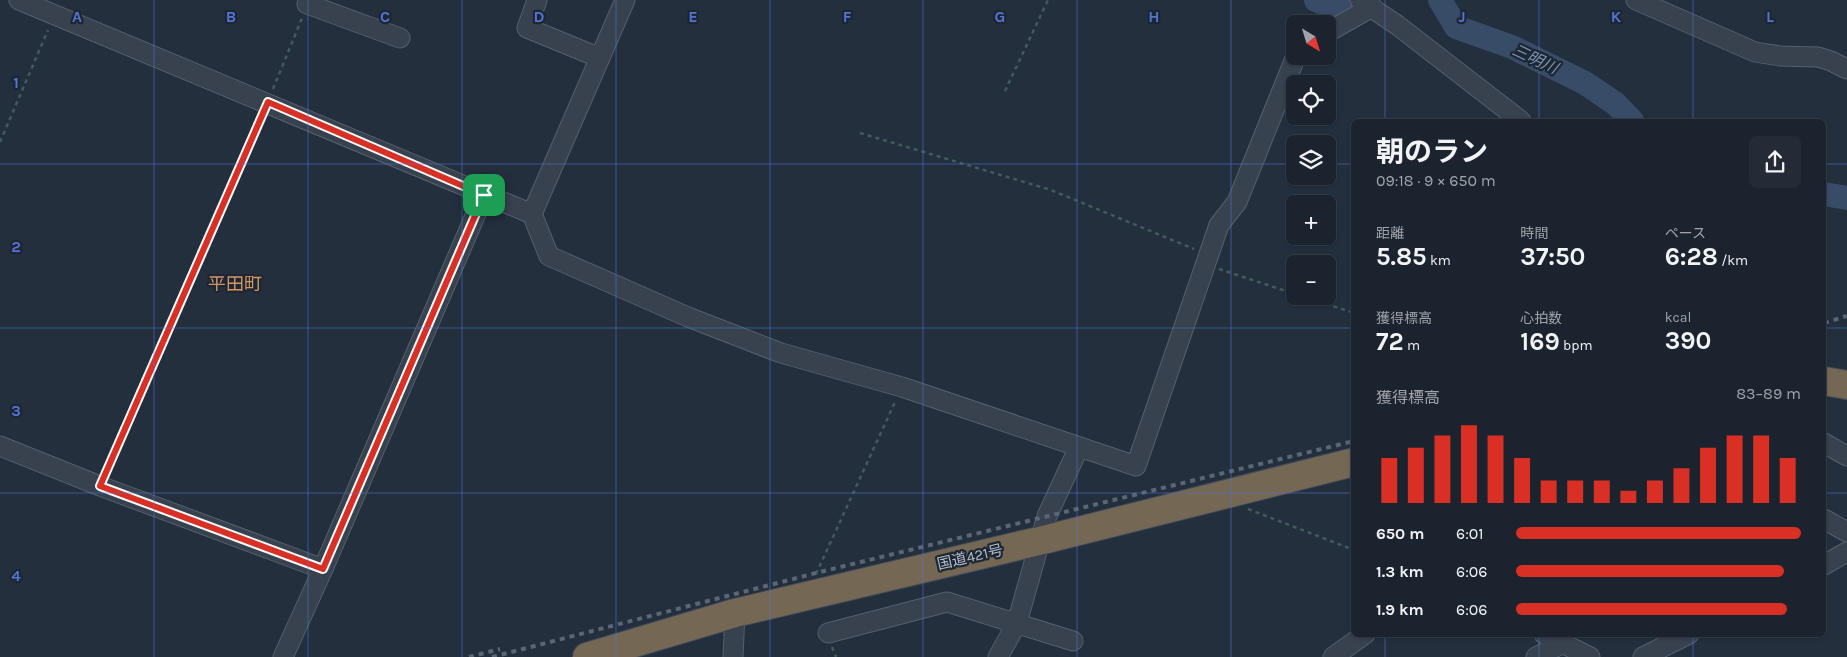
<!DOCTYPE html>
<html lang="ja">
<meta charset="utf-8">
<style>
:root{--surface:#1b232e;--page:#242b36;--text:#f1f3f6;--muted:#a0a4aa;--line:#39404a;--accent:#d93025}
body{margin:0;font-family:Karla,"Noto Sans JP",sans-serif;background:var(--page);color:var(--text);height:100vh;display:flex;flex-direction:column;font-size:19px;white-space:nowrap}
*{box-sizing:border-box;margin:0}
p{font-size:16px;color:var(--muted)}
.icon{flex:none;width:28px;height:28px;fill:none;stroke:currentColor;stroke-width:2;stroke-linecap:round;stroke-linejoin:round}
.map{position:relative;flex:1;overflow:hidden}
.drawer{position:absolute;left:1351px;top:119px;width:475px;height:518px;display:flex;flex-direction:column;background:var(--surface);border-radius:8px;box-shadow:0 1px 4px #0004,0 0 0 1px var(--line)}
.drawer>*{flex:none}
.needle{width:32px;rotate:142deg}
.fabs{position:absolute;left:1286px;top:15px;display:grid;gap:10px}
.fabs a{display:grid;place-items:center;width:50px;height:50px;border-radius:8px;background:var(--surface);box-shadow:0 1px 4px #0004,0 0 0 1px var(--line);font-size:25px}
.pin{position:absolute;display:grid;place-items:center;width:42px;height:42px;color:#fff;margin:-21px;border-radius:10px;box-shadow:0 2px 8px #0006}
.round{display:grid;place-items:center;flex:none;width:52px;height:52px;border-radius:8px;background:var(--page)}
.summary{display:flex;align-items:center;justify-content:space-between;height:85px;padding:0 25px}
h1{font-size:28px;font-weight:700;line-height:38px}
.figures{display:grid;grid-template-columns:repeat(3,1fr);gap:8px;height:85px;padding:5px 25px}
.figures div{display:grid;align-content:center}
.figures b{font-size:25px;font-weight:700}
.figures small{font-size:14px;font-weight:400}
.figures p{font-size:14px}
.chart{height:140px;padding:10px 25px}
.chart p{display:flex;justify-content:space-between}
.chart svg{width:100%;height:90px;margin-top:5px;stroke:var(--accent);stroke-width:6}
ul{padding:0 25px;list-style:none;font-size:16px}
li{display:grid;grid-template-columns:80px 60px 1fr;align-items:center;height:38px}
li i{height:12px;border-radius:6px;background:var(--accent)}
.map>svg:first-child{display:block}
</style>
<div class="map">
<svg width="1847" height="657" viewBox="0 0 1847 657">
<rect width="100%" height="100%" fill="#242f3e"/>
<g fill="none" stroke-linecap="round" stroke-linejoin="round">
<g stroke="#394c67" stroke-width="24">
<path d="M1316,0L1339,10L1354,0"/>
<path d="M1440,0L1456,27L1512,47L1585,83L1616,104L1632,121"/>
<path d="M1824,194L1847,198"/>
</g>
<g stroke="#565f6c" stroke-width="21">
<g id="minor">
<path d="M19,0L532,214"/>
<path d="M537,0L527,28L600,58"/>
<path d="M625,0L532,214L549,256L688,317L781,353L902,387L1136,466L1219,225L1237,202L1296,56"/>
<path d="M1360,0L1397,25L1521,121"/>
<path d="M1636,0L1755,52L1780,56L1818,57L1831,61L1847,69"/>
<path d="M307,4L400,38"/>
<path d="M1328,32L1372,7"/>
<path d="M1824,443L1847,456"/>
<path d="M0,446L100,486L323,569"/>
<path d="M1824,519L1847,532"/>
<path d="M1824,565L1847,552"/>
<path d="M828,633L947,602L1073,641"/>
<path d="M1544,634L1590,657"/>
<path d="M283,657L323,569L484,195"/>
<path d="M733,657L735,613"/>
<path d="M998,657L1017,623L1047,516L1079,447"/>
<path d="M1333,657L1365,634"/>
<path d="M1536,657L1563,643"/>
<path d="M1643,657L1689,634"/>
</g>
</g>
<g stroke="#434c59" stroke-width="30">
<g id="highway">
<path d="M1824,381L1847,385"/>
<path d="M587,657L735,613L1039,541L1354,462"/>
</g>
</g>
<g stroke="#44595c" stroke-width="2.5" stroke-dasharray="4 4" stroke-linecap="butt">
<path d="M273,89L302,18"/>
<path d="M1005,91L1048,0"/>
<path d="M860,133L1051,190L1194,249"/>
<path d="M0,142L48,30"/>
<path d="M1219,269L1295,294"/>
<path d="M1303,296L1354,313"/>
<path d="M106,472L261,117"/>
<path d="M1248,509L1354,550"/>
<path d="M816,574L895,402"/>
<path d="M832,647L836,657"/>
</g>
<use href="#minor" stroke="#38414e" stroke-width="19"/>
<use href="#highway" stroke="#746855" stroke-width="28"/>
<g stroke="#5a6575" stroke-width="4" stroke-dasharray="5 5" stroke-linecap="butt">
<path d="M1824,323L1847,316"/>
<path d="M469,657L500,649"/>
<path d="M492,657L816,573L1354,441"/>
</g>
</g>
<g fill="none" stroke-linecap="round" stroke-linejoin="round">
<g stroke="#fff" stroke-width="10">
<path id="route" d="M268,102L484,195L323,569L100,486Z"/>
</g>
<use href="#route" stroke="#d93025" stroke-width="6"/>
</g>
<path fill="none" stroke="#5274d3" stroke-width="1" stroke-opacity="0.55" d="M154,0V657M308,0V657M462,0V657M616,0V657M770,0V657M923,0V657M1077,0V657M1231,0V657M1385,0V121M1539,0V121M1693,0V121M0,164H1295M1328,164H1354M1824,164H1847M0,328H1354M1824,328H1847M0,493H1354M1824,493H1847M1385,634V657M1539,634V657M1693,634V657"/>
<g text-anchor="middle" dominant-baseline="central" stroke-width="4.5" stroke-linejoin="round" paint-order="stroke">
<g font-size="15" fill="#b4bcc9" stroke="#1d2633">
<text transform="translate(970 557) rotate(-13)">国道421号</text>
</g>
<g font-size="16" font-style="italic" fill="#7c92b1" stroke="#1d2633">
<text transform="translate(1535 59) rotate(25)">三明川</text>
</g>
<g font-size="18" fill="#d59563" stroke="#1d2633">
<text x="235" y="284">平田町</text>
</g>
</g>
<g font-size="16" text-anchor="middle" font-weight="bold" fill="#5274d3" stroke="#1d2633" stroke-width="4.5" stroke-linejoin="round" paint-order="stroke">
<text x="77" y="22">A</text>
<text x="231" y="22">B</text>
<text x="385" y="22">C</text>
<text x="539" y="22">D</text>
<text x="693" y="22">E</text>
<text x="847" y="22">F</text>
<text x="1000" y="22">G</text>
<text x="1154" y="22">H</text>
<text x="1462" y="22">J</text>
<text x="1616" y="22">K</text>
<text x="1770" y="22">L</text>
<text x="16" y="88">1</text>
<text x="16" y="252">2</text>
<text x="16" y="416">3</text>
<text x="16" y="581">4</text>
</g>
</svg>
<div class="fabs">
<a><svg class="needle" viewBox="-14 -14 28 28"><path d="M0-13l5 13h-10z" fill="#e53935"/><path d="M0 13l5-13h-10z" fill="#a0a4aa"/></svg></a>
<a><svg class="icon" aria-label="locate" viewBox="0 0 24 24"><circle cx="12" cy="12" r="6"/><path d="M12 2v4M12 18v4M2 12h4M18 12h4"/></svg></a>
<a><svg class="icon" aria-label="layers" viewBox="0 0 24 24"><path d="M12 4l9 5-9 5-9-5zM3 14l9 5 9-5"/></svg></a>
<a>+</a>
<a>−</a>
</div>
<div class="pin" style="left:484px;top:195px;background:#1e9e55"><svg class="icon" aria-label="arrive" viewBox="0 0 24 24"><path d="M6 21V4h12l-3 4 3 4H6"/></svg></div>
<section class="drawer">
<div class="summary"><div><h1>朝のラン</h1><p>09:18 · 9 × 650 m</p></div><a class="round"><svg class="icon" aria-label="share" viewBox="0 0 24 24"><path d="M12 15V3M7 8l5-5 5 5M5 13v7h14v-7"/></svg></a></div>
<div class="figures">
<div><p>距離</p><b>5.85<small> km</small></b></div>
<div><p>時間</p><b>37:50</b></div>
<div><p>ペース</p><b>6:28<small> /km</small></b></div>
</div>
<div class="figures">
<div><p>獲得標高</p><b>72<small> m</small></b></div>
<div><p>心拍数</p><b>169<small> bpm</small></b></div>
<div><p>kcal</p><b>390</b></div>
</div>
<div class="chart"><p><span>獲得標高</span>83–89 m</p>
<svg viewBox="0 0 160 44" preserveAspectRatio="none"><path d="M5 44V22M15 44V17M25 44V11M35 44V6M45 44V11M55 44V22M65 44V33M75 44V33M85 44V33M95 44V38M105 44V33M115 44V27M125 44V17M135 44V11M145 44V11M155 44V22"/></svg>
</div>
<ul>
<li><b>650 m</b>6:01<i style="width:100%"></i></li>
<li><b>1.3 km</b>6:06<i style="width:94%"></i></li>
<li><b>1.9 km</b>6:06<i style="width:95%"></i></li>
</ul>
</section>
</div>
